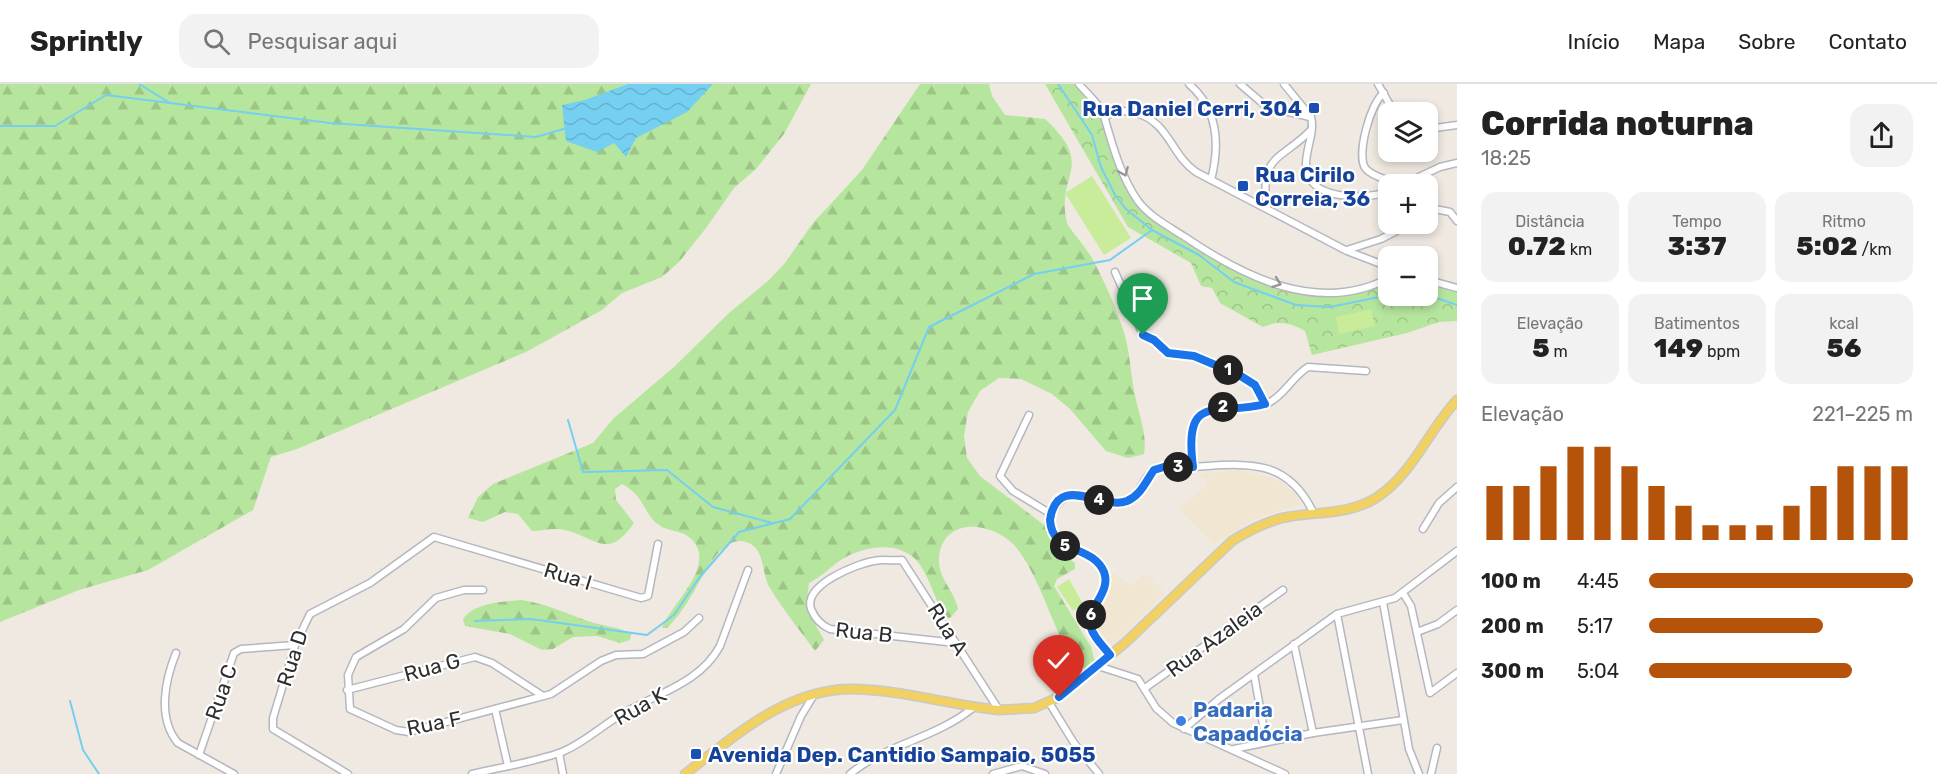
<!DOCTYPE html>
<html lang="pt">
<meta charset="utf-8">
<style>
:root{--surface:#fff;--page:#f2f2f2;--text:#222;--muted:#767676;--line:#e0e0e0;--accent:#b45309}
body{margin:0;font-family:Rubik,sans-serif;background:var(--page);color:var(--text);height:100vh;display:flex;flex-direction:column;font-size:22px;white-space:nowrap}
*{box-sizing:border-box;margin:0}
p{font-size:20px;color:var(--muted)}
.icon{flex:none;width:33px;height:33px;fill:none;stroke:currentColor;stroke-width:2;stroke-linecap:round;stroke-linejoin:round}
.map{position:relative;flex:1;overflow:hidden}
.panel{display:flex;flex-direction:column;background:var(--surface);width:480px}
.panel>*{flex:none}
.controls{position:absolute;left:1378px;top:18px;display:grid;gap:12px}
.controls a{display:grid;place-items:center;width:60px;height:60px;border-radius:12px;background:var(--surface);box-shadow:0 3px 9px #0003;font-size:30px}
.pin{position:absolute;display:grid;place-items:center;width:51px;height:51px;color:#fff;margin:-62px -26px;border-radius:50% 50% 50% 0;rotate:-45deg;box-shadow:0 0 6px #0007}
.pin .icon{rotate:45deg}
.km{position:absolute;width:30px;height:30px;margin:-15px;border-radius:50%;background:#222;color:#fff;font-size:16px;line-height:30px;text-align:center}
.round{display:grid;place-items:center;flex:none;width:63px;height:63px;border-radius:18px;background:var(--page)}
.head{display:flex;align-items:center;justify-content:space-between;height:102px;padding:0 24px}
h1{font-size:33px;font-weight:800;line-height:45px}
.figures{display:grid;grid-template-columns:repeat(3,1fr);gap:9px;height:102px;padding:6px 24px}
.figures div{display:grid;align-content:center;border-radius:15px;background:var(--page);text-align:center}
.figures b{font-size:26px;font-weight:800}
.figures small{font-size:16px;font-weight:400}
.figures p{font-size:16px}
.chart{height:168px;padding:12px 24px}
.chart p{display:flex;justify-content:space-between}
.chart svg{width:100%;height:108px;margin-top:6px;stroke:var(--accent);stroke-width:6}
ul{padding:0 24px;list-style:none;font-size:20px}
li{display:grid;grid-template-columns:96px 72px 1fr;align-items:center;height:45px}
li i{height:15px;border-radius:8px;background:var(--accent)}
header{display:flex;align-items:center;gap:36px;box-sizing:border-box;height:84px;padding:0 30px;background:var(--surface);border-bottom:2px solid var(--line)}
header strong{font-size:28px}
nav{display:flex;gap:33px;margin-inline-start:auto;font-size:21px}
.search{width:420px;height:54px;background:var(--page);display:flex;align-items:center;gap:15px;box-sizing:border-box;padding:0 21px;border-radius:18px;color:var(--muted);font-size:22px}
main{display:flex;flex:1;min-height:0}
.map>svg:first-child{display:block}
</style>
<header>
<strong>Sprintly</strong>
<div class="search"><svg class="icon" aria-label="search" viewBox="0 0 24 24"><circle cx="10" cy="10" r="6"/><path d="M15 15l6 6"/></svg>Pesquisar aqui</div>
<nav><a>Início</a><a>Mapa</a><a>Sobre</a><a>Contato</a></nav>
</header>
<main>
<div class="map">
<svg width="1457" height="690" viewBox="0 0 1457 690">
<defs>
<pattern id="forest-firs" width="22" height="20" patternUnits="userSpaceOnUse" patternTransform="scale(1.5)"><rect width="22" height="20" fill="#b6e59e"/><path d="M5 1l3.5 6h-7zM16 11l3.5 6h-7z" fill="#9dc588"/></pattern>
<pattern id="park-crowns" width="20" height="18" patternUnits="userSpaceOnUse" patternTransform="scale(1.5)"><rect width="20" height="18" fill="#b6e59e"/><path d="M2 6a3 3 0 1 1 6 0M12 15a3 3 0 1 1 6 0" fill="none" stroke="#9dc588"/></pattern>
<pattern id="water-waves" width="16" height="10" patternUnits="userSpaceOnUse" patternTransform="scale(1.5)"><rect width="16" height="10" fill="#75cff0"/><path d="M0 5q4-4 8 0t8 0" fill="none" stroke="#66b2ce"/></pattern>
</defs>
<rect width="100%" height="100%" fill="#efe9e1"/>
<g fill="#f0e6d1">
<path d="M1236,386L1270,393L1284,400L1296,411L1300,420L1250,437L1213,461L1179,424L1207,401L1200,390Z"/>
<path d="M1113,489L1131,501L1145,489L1165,509L1112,561L1100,552L1093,537Z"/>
</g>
<g fill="url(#forest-firs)">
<path d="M0,0H811L784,50L756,85L734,104L706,144L679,178L662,193L622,209L602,226L526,268L297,365L271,373L253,426L148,486L79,506L0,538Z"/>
<path d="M920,0H989L992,12L1005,31L1045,35C1097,83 1055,89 1067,139C1068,143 1089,167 1093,176C1105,199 1118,227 1125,252C1131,275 1131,298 1137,320C1141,337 1147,352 1144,370L1128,374L1106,367L1070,325L1052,310L1021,295L999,294L980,307L968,328L964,352L967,374L980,392L1044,441L1051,457L1061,469L1075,479V485L1057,495L1054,502L1091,563L1095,579L1086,585L1074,579C1053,545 1042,499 1019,467C1005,447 970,434 950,450C942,457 938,468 939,479C940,496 955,508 958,525L950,534L945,533C935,516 930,494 918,478C900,456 865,462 844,474C831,482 823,492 809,499L806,524L824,556L815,567C800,546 783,526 770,504C760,488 767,460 741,457C731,456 721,465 715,473C697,497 690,522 667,544H662C669,522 721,479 689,453C681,446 668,448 659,441C643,430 646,413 622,400L615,405L616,416L634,439C608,476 599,455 565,446C554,443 544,447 532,447L518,430L505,428L483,438L468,434L478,413L493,400L593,359L614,334L674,283L729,229L769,196L785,179L813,139L862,86Z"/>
<path d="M522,516C547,520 567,530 591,538C605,543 618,542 631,550L630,556L620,559L597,552L573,553L553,565L542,566L510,550L465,542L463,535C476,518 502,518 522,516Z"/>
</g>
<path fill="url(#park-crowns)" d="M1045,0H1075L1101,35L1117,79L1136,120L1163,142L1275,202C1319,217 1346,214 1389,198V212H1428V199L1457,207V237L1439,238L1407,249L1312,271L1305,247C1290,239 1279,236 1263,243L1220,219L1212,204L1201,202L1191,179L1128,143Z"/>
<g fill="#c9ec9a">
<path d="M1092,92L1131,154L1104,171L1065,109Z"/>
<path d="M1371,225L1375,242L1339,250L1336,233Z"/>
<path d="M1069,495L1083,520L1073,527L1057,503Z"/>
</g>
<path fill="url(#water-waves)" d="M628,0H713L687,28L636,54L626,73L614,59L597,68L566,57L562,21L585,16Z"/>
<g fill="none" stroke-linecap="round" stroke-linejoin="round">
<g stroke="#75cff0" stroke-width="2">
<path d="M139,0L170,19"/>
<path d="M1058,0L1092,51L1101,83L1115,111L1126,125L1152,146L1199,171L1234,198L1296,221L1330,223L1389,211"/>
<path d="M0,42H55L106,11L330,39L536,53L567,44"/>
<path d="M1428,211L1457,221"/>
<path d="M568,336L583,388L667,386L713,423L772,439"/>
<path d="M475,537L531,535L647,551L674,531L699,494L739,448L790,435L895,326L929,243L1034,190L1110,176L1152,146"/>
<path d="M70,617L83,666L99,690"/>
</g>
<g stroke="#b4b7c1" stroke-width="9">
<g id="minor">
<path d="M1079,0C1086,9 1101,21 1104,32C1112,60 1121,93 1138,117C1150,133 1168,142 1185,153C1244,193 1319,231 1389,194"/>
<path d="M1189,0C1218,25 1220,61 1211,96"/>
<path d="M1240,0L1267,23L1310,33"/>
<path d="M1284,0L1311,33C1315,48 1306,64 1306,80C1306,118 1365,115 1389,108"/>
<path d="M1378,0L1394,28"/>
<path d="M1384,9C1371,17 1355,73 1366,85C1373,93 1387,95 1396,100"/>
<path d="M1105,33C1116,26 1123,26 1136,29C1169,38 1171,71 1196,88L1347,167L1389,183"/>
<path d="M1428,45L1457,41"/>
<path d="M1404,100L1440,83L1457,79"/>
<path d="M1267,124C1259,70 1281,77 1311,46"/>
<path d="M1428,128L1435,125L1450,128L1457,137"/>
<path d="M1347,166L1381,155L1410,140"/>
<path d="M1115,188L1143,251L1154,256L1168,269L1193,272L1239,291L1255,301L1265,320"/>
<path d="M1428,196L1457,204"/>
<path d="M1029,331L1000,392L1013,407L1051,430"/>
<path d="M1193,383C1189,352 1188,324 1228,323C1241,323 1254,325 1266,320C1283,313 1292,293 1308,283L1366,287"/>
<path d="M1423,445L1439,419L1457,403"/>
<path d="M483,506H464L436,514L404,545L356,573L348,591L350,625L396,646L409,648L551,610L601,577L616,571L643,570L684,548L699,534"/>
<path d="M1403,509L1411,522L1430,609L1457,589"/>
<path d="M1383,518L1409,665L1419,690"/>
<path d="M1337,530L1368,690"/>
<path d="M1417,548L1438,540L1457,526"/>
<path d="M956,559L830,545C821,541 815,535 811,525C803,501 856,480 874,477C883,475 892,477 902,476L999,626"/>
<path d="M1294,560L1313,649"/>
<path d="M176,569C165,596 157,634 178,659L234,690"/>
<path d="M1110,571C1104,563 1095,554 1092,545C1085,524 1112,509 1104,489C1095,463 1027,461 1056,422C1072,399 1093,419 1115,419C1141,420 1140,392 1158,383C1169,382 1180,384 1191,383C1245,380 1287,372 1314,430"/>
<path d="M1098,582L1138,595L1156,624L1173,639L1285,690"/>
<path d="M1254,590L1266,658"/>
<path d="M1145,604L1283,506"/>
<path d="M347,606L475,573L492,579L543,612"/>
<path d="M1050,620L1074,659L1099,690"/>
<path d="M495,625L508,682"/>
<path d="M1184,645L1219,615L1337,530L1395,514L1457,467"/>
<path d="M1234,665L1313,649L1403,636"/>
<path d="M559,669L563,690"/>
<path d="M199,671L234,569L241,565L295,561"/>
<path d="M348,690L273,645V634L295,561L310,530L370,499L434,453L641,514L648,512L658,460"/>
<path d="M472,690C502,683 534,678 562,668C586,658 602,641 624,629C658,609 700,599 720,562L748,486"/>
<path d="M776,690L801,632L814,611"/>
<path d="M850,690C886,660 937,654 974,623"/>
<path d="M993,690L1022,682L1045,690"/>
<path d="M1431,690L1437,664"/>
</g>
</g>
<g stroke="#c9c9c9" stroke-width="11">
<path id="major" d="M685,690C735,652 787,604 854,605C902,606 951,621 999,626L1034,624L1059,613L1125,559L1232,457C1248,447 1264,439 1282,434C1313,427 1347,432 1376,414C1413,390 1428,347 1457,316"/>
</g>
<use href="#minor" stroke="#fff" stroke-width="6"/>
<use href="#major" stroke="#f2d163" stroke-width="8"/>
</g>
<defs><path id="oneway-chevron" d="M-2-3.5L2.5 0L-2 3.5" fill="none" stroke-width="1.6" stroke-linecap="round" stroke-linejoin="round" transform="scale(1.5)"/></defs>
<g stroke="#969696">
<use href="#oneway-chevron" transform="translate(1124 88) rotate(67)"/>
<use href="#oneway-chevron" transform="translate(1277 199) rotate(20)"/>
</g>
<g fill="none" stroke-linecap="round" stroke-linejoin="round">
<g stroke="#fff" stroke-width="12">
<path id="route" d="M1059,613L1110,571C1104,563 1094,554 1091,544C1085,524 1112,509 1104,488C1092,460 1052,471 1050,436C1057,387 1102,427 1127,417C1141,411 1146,397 1154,386L1167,382L1193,383C1183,307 1216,333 1265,320L1255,301L1239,291L1194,272L1168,269L1154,256L1143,251"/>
</g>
<use href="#route" stroke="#1a73e8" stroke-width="8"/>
</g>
<g fill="#1a4fb4" stroke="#fff" stroke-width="2">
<rect x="1308" y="18" width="12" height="12" rx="3"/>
<rect x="1237" y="96" width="12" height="12" rx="3"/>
<rect x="690" y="664" width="12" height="12" rx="3"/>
</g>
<circle fill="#3f7fe0" stroke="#fff" stroke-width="2" cx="1181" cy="637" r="6"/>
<g text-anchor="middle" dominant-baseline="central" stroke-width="4.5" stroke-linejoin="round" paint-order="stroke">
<g font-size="21" font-weight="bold" fill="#164399" stroke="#fff" text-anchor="start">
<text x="1302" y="24" text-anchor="end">Rua Daniel Cerri, 304</text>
<text x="1255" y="90">Rua Cirilo<tspan x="1255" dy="24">Correia, 36</tspan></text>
<text x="708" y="670">Avenida Dep. Cantidio Sampaio, 5055</text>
</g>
<g font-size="21" fill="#2e2e2e" stroke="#fff">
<text transform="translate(568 492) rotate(17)">Rua I</text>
<text transform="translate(948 545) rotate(58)">Rua A</text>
<text transform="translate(864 548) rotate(6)">Rua B</text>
<text transform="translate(1214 555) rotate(-36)">Rua Azaleia</text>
<text transform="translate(292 574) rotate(-72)">Rua D</text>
<text transform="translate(432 583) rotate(-15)">Rua G</text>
<text transform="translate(221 608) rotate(-71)">Rua C</text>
<text transform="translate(640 622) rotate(-29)">Rua K</text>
<text transform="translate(434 639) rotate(-11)">Rua F</text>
</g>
<g font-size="21" font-weight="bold" fill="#366cbe" stroke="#fff" text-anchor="start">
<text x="1193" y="625">Padaria<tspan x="1193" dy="24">Capadócia</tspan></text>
</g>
</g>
</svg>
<div class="controls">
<a><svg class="icon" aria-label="layers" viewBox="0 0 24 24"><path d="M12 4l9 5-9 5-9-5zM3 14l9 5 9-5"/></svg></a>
<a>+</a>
<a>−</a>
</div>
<div class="pin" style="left:1143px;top:251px;background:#1e9e55"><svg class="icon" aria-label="arrive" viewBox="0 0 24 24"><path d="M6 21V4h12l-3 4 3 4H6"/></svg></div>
<div class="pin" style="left:1059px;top:613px;background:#d93025"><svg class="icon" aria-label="check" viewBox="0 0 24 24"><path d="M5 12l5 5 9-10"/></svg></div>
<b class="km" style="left:1228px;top:286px">1</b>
<b class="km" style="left:1223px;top:323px">2</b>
<b class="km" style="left:1178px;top:383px">3</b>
<b class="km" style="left:1099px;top:416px">4</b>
<b class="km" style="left:1065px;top:462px">5</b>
<b class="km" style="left:1091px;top:531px">6</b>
</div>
<section class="panel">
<div class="head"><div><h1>Corrida noturna</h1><p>18:25</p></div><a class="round"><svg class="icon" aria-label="share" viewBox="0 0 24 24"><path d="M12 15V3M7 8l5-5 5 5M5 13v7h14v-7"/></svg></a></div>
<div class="figures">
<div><p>Distância</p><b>0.72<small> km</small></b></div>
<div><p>Tempo</p><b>3:37</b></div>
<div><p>Ritmo</p><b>5:02<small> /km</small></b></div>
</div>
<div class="figures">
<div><p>Elevação</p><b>5<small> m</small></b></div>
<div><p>Batimentos</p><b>149<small> bpm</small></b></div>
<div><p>kcal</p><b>56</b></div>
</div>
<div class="chart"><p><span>Elevação</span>221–225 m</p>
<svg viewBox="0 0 160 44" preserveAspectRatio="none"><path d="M5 44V22M15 44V22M25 44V14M35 44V6M45 44V6M55 44V14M65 44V22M75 44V30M85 44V38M95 44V38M105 44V38M115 44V30M125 44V22M135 44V14M145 44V14M155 44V14"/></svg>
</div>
<ul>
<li><b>100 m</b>4:45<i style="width:100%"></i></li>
<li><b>200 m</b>5:17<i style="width:66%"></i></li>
<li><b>300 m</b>5:04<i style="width:77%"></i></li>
</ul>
</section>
</main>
